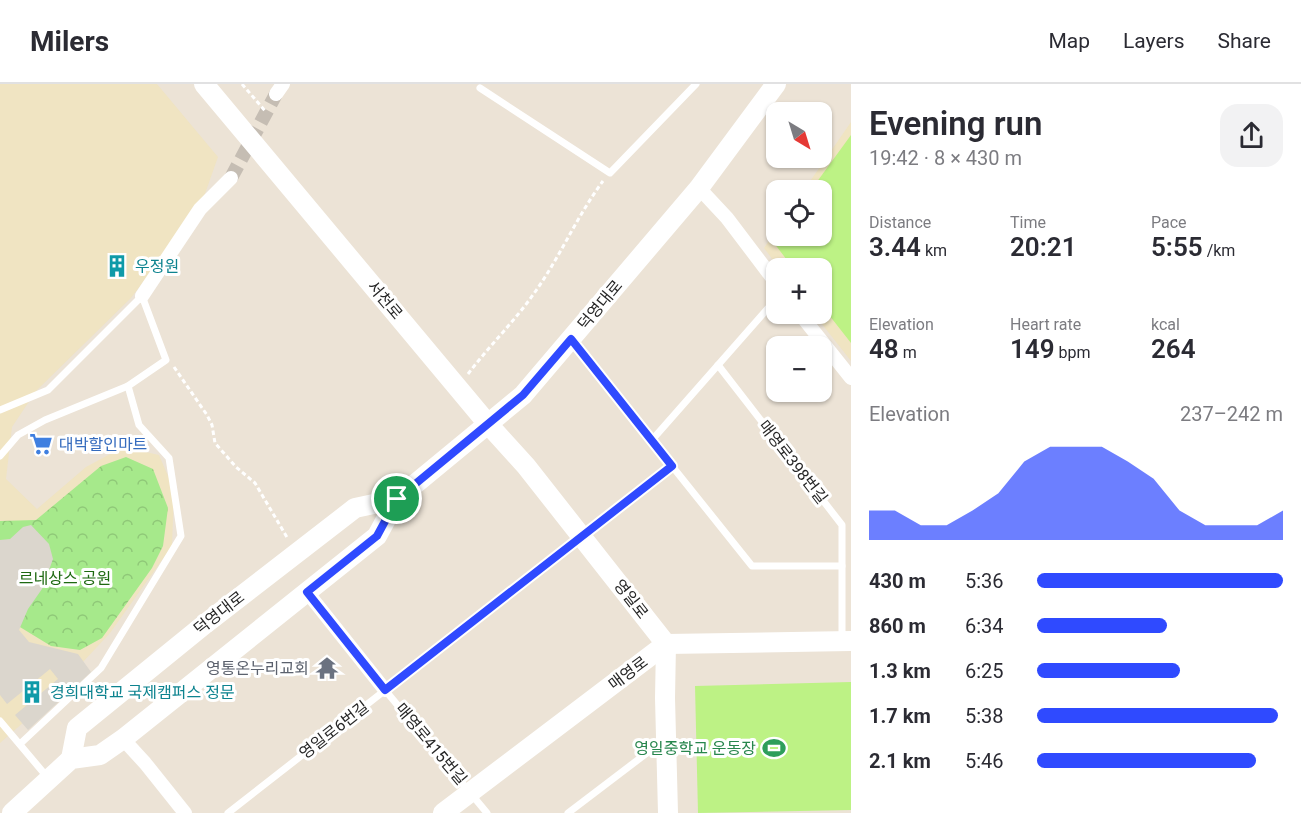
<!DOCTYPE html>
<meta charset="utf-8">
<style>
:root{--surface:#fff;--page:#f2f2f3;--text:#2b2b33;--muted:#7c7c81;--line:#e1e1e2;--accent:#2f4aff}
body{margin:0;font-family:Roboto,"Noto Sans KR",sans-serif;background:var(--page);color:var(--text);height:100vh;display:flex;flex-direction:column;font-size:22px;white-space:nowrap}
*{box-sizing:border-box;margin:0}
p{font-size:20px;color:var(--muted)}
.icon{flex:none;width:33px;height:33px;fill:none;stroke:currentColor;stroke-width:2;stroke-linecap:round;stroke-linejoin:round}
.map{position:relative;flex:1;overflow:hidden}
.panel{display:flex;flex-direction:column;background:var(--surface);width:450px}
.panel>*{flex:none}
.needle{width:39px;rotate:142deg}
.controls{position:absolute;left:766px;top:18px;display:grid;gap:12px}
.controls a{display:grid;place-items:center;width:66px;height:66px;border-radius:12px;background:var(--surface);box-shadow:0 2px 4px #0004;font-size:30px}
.pin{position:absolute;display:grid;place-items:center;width:51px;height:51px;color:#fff;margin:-26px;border:3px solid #fff;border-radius:50%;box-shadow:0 2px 6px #0007}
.round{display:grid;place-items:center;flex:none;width:63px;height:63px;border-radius:18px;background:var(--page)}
.summary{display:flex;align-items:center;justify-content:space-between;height:102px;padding:0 18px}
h1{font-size:33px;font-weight:600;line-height:45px}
.figures{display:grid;grid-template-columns:repeat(3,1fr);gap:9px;height:102px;padding:6px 18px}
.figures div{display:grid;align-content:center}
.figures b{font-size:26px;font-weight:600}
.figures small{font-size:16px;font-weight:400}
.figures p{font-size:16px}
.chart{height:168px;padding:12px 18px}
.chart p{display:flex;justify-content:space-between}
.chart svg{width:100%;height:108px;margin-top:6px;fill:var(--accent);opacity:.7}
ul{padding:0 18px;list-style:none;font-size:20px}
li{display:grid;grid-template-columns:96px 72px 1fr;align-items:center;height:45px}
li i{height:15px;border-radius:8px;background:var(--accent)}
header{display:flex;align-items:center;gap:36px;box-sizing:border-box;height:84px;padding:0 30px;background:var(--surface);border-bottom:2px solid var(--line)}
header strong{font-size:28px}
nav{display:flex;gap:33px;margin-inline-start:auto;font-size:21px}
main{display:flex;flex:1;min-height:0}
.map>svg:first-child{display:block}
</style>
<header>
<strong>Milers</strong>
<nav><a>Map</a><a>Layers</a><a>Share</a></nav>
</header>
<main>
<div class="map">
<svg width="851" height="729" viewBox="0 0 851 729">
<defs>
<pattern id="park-crowns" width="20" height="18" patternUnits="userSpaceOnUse" patternTransform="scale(1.5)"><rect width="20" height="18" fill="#a6e98b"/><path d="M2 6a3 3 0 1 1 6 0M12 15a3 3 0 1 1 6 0" fill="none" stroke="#8fc878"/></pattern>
</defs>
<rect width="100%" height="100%" fill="#ece3d6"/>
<g fill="#f0e4c2">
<path d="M0,0H157L218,73L201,121L131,214L36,307L12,343L6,395L37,425L86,383L123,363L159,371L174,406L172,462L110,549L41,623L0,659Z"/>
<path d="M851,38V277L814,230H822V184H779L764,164L777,145V152H822V106H804Z"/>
</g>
<path fill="url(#park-crowns)" d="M126,373L153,385L168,424L163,462L152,484L102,554L80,566L51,562L15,540L0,542V437L36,436L101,382Z"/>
<g fill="#bdf285">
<path d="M851,51V259L822,222V184H793L774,159L779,152H822V106H811Z"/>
<path d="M851,598V726L698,729L695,602Z"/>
</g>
<path fill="#dbd6cd" d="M31,441L49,460L53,475L42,505L28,525L19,546L29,558L78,570L91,588L28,646L15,631L58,595L50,585L7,620L0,611V456L10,455L23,443Z"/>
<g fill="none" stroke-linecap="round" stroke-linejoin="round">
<path stroke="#c5bdb3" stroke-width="14" stroke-dasharray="14 7" stroke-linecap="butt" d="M231,94L276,10"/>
<g stroke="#fff" stroke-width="3" stroke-dasharray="4.5 3" stroke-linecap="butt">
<path d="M242,0L266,28"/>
<path d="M174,283L207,331L212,341L215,359L236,383L255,399L288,455"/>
<path d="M468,290C489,262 515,237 535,208C560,173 577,132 603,97"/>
</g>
<g stroke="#fff" stroke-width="7">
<path d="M480,4L610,89L696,0"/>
<path d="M572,257L752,482H842"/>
<path d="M718,281L842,441V557"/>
<path d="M0,326L48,306L142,212L166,276L128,302L139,341L169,374L181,452L101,584L20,660"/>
<path d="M652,356L777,214"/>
<path d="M0,372L18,351L45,336L128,302"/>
<path d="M385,606L487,729"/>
<path d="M0,637L48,694"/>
<path d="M228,729L672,382"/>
<path d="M568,729L664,656"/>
</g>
<g stroke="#fff" stroke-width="14">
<path d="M276,10L283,0"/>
<path d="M699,104L727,134L777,200"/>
<path d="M142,212L200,125L231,94"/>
<path d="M800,230L851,294"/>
<path d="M307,508L385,606"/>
<path d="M123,655L145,679L185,729"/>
</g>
<g stroke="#fff" stroke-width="20">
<path d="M204,0L488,340L526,382L666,560L665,614L668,729"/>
<path d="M71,675L77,644L205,540L355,424L397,415"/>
<path d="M12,729L71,675L100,671L123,655L377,452L397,415L523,311L699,104L776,0"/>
<path d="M443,729L666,560L851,557"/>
</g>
</g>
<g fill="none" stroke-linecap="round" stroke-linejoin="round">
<g stroke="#fff" stroke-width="12">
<path id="route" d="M571,255L672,382L385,606L307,508L377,452L397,415L523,311Z"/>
</g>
<use href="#route" stroke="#2f4aff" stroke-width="8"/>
</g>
<defs>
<g id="building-bare" transform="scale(1.8)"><path d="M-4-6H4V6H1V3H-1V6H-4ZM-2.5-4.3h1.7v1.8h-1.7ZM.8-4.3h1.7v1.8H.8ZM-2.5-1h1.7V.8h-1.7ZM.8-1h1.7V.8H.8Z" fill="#0f9aa8" stroke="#fff" stroke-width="2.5" paint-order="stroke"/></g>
<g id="supermarket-bare" transform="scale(1.8)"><path d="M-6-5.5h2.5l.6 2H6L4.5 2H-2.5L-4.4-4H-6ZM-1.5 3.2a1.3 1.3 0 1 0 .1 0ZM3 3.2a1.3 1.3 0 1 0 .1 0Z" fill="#3f7fe0" stroke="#fff" stroke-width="2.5" paint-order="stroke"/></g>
<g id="temple-bare" transform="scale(1.8)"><path d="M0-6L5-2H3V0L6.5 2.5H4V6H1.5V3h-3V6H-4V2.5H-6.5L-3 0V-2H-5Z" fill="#6b7280" stroke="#fff" stroke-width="2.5" paint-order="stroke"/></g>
<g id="stadium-bare" transform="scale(1.8)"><path d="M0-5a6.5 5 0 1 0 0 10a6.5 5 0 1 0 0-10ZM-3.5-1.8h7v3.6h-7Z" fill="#2e9e5b" stroke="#fff" stroke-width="2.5" paint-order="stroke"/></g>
</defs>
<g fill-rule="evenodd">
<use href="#building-bare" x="117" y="182"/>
<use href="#supermarket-bare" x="41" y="360"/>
<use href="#temple-bare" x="327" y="584"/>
<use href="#building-bare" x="32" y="608"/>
<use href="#stadium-bare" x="774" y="664"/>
</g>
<g text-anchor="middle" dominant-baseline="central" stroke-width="6" stroke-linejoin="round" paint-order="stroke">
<g font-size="16" fill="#0d838f" stroke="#fff" text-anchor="start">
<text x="135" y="182">우정원</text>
<text x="50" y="608">경희대학교 국제캠퍼스 정문</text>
</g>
<g font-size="16" fill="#272727" stroke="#fff">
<text transform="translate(385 216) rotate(50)">서천로</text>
<text transform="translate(600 221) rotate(-50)">덕영대로</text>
<text transform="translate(793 378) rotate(52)">매영로398번길</text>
<text transform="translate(631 515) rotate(52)">영일로</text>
<text transform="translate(219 529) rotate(-38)">덕영대로</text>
<text transform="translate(628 589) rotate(-37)">매영로</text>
<text transform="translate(334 646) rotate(-38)">영일로6번길</text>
<text transform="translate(431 660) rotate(50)">매영로415번길</text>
</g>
<g font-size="16" fill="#366cbe" stroke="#fff" text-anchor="start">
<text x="59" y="360">대박할인마트</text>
</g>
<g font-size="16" fill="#1e6911" stroke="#fff">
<text x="65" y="494">르네상스 공원</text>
</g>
<g font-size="16" fill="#5b616d" stroke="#fff" text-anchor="end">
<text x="309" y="584">영통온누리교회</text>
</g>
<g font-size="16" fill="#27864d" stroke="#fff" text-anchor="end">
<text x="756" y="664">영일중학교 운동장</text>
</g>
</g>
</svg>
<div class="controls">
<a><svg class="needle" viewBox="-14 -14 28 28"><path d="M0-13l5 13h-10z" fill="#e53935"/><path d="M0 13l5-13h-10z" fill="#7c7c81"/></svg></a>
<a><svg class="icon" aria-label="locate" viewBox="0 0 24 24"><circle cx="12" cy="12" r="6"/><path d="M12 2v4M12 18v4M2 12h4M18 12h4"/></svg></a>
<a>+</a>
<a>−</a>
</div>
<div class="pin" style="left:397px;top:415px;background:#1e9e55"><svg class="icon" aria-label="arrive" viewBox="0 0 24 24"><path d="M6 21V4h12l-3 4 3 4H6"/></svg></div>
</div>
<section class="panel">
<div class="summary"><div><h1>Evening run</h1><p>19:42 · 8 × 430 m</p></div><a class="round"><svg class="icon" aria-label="share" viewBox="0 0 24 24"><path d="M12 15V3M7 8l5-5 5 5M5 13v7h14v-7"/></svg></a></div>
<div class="figures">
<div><p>Distance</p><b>3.44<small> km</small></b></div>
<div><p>Time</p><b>20:21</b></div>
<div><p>Pace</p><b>5:55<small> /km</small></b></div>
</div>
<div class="figures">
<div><p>Elevation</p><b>48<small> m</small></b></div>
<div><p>Heart rate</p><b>149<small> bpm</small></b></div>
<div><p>kcal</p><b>264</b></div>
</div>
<div class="chart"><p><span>Elevation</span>237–242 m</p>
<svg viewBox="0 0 160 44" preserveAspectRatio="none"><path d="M0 44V32L10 32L20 38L30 38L40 32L50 25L60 12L70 6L80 6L90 6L100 12L110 19L120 32L130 38L140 38L150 38L160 32V44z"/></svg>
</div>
<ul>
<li><b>430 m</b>5:36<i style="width:100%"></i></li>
<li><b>860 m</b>6:34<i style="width:53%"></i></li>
<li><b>1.3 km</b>6:25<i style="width:58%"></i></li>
<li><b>1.7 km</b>5:38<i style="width:98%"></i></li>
<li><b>2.1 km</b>5:46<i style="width:89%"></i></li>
</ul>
</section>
</main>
